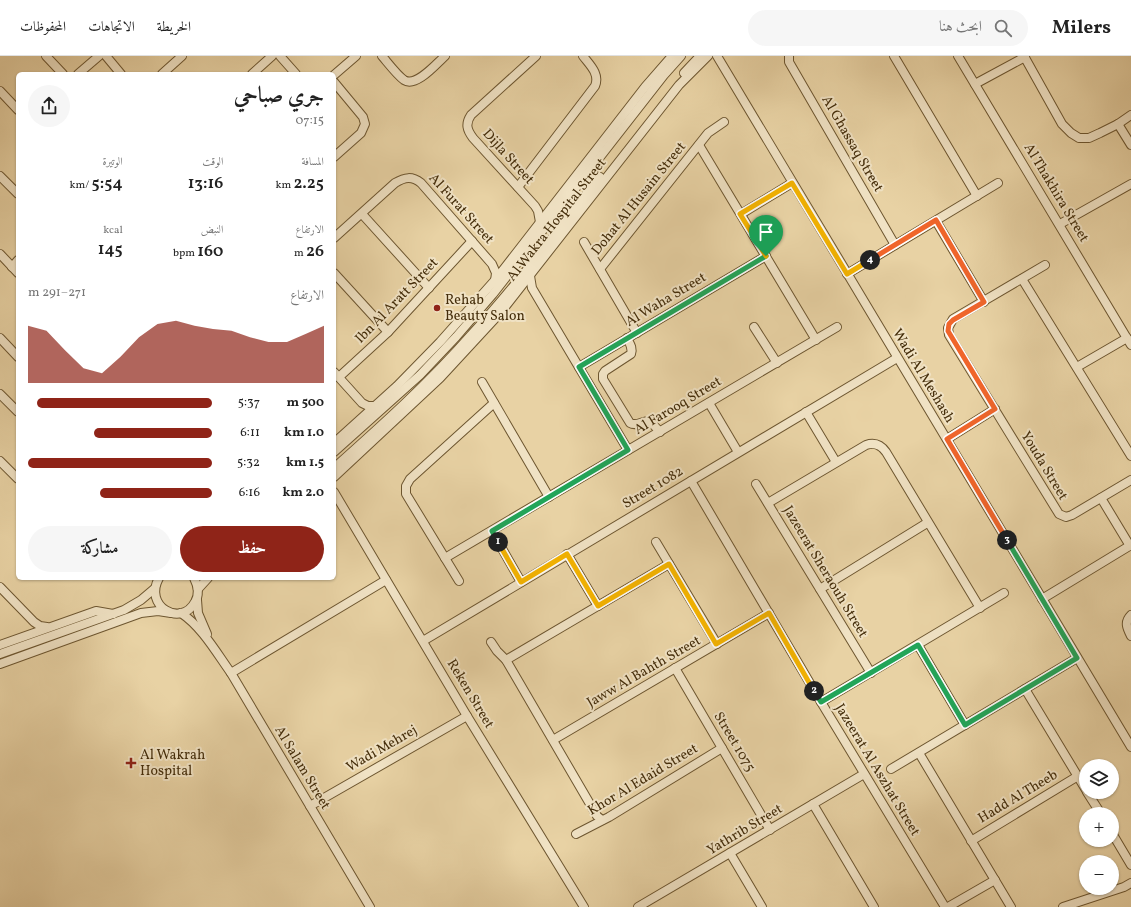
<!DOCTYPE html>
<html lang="ar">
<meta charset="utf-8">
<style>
:root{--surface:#fff;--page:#f6f6f6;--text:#222;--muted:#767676;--line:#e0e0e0;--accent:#8f2418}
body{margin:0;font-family:Vollkorn,Amiri,serif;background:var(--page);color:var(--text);direction:rtl;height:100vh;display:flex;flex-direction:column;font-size:15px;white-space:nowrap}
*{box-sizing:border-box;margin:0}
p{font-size:13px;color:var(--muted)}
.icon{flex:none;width:22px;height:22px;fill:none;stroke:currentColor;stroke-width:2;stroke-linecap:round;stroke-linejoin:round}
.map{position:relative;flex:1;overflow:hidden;direction:ltr}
.sheet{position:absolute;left:16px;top:16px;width:320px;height:508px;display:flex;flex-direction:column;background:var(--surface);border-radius:6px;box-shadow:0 1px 3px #0004;direction:rtl}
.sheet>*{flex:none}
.buttons{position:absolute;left:1079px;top:703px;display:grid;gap:8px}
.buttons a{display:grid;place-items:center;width:40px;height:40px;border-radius:50%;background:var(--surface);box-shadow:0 1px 3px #0004;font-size:20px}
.pin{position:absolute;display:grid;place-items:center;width:34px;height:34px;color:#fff;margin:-41px -17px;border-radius:50% 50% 50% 0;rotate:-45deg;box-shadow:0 0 4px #0007}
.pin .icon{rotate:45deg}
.km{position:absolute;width:20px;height:20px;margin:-10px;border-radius:50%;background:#222;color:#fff;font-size:11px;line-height:20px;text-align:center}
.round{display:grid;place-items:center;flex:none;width:42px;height:42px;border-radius:21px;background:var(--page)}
.summary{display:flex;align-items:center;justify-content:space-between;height:68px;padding:0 12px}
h1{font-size:22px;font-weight:600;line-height:30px}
.stats{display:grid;grid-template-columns:repeat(3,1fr);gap:6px;height:68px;padding:4px 12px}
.stats div{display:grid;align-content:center}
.stats b{font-size:17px;font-weight:600}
.stats small{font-size:11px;font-weight:400}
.stats p{font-size:11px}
.chart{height:112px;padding:8px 12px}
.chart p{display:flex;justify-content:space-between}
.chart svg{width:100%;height:72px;margin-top:4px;fill:var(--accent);opacity:.7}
.action{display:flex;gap:8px;margin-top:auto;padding:8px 12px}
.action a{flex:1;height:46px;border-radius:24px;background:var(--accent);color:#fff;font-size:16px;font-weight:600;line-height:46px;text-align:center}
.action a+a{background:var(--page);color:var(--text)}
ul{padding:0 12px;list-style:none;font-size:13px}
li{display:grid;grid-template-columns:64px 48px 1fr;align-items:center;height:30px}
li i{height:10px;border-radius:5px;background:var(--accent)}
header{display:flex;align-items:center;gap:24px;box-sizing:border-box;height:56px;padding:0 20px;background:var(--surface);border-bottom:1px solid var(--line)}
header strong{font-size:19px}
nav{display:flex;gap:22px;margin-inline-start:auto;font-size:14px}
.search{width:280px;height:36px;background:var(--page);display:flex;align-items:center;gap:10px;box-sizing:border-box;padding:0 14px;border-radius:22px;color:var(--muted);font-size:15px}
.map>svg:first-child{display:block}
</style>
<header>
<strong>Milers</strong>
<div class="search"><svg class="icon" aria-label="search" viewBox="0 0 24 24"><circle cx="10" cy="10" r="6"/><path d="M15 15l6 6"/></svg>ابحث هنا</div>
<nav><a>الخريطة</a><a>الاتجاهات</a><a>المحفوظات</a></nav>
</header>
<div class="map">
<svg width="1131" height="851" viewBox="0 0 1131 851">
<rect width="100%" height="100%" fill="#e8d2a4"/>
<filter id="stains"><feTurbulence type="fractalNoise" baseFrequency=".005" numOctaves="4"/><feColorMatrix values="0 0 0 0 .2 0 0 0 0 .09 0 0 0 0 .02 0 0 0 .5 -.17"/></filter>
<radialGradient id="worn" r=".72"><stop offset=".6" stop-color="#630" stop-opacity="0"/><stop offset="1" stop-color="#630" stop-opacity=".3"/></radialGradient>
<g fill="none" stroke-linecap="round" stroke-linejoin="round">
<g stroke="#6d5630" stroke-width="10">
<g id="minor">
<path d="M46,0L63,18"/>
<path d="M106,0L121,18"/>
<path d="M280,0L296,18"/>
<path d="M382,0C388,7 397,19 404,24C416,32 436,8 445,0"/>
<path d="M536,0L471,59C465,68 467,74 473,82L535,150L538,155L540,166"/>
<path d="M717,0L1131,691"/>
<path d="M789,0V6L895,189"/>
<path d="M894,0L977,140"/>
<path d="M958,0L1131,289"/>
<path d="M1024,0L1062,68L1071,77L1079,82H1089L1100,77L1118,68L1131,59"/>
<path d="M684,17L700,0"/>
<path d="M78,18L99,0"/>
<path d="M162,18L182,0"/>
<path d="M252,18L272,0"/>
<path d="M334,19L356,0"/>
<path d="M334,26L363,61L365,68L361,77L334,101"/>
<path d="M975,28L1025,1"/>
<path d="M0,35L18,54"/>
<path d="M1118,68L1131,89"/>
<path d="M699,89L816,284"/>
<path d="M0,120L18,138"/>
<path d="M518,131L595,30C600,18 590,9 583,0"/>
<path d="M362,158L429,232"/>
<path d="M741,158L792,127"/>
<path d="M936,165L984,246"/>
<path d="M1060,168L1131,128"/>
<path d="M334,182L395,127C405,121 412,120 421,127L492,208L496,217L495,225"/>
<path d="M584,186L637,277"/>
<path d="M0,198L18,217"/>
<path d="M1045,209L953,263L948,272L949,279L1059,458L1066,461L1072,459L1131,424"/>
<path d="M12,211L18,204"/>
<path d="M600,213L708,77L724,66"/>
<path d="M334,217L388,276"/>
<path d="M847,218L998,127"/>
<path d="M530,220L532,232L628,394"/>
<path d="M1022,223L1131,400"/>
<path d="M754,271L777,307"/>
<path d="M0,282L18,301"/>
<path d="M627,282C630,288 633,292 631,298L605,315L603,318V323L630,367C637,371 643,364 650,365L660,376"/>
<path d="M579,311L766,200"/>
<path d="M1077,311L1127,282"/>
<path d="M334,316L362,347L368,350H378"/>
<path d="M339,321L388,276L472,185"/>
<path d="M482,326L549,441"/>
<path d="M0,338L18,356"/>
<path d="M709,347L738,396"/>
<path d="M806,356L836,406"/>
<path d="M947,383L995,353"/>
<path d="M334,387L397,330L440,286L496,223L645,31L672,0"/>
<path d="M334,396L420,319L456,281L493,238L664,19L681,0"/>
<path d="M0,405L18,423"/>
<path d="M334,412C381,370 429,327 471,279C517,229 558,174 600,121"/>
<path d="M334,421L440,322L501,256L679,29L708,0"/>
<path d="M691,425L821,646L945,851"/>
<path d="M756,428L871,617"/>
<path d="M334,436L467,660L584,851"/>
<path d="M1101,442L1130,490"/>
<path d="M768,447L866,389C875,386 881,389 886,396L980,552"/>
<path d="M492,475L521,526"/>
<path d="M656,486L717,588"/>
<path d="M567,498L598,550"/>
<path d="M445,502L837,271"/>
<path d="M159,522C143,550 181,572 195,546C200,538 198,530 194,522"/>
<path d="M459,525L406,438V430L410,423L494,347"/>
<path d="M0,531L34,566L40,570L47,571"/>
<path d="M198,533L208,522"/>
<path d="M820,533L927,467"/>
<path d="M1042,543L1131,489"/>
<path d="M197,544L198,557L207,578"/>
<path d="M181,557C202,571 216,596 231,617L370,851"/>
<path d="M1131,559C1124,566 1127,572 1131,580"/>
<path d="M423,585L897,302"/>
<path d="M491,586L497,595L506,604L597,760L602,764"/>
<path d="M0,589L96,555L113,558"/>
<path d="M918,589L965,669"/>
<path d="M0,598L124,554L141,544L154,533"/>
<path d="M506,604L669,508"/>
<path d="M0,608L141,557L158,555L171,557"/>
<path d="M675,612L770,774"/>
<path d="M231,617L386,524"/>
<path d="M1025,633L1086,734"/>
<path d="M821,646L1004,537"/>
<path d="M553,684L769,557"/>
<path d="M919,697L1011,851"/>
<path d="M891,713L1077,602"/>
<path d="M1087,736L1101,758"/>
<path d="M813,748L874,851"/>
<path d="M310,750L467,660"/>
<path d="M1112,777L1131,809"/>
<path d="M576,778L609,761L722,692"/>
<path d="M971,785L1078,720"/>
<path d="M730,797L762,851"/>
<path d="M638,851L864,718"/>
<path d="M948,851L995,824"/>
<path d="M1063,851L1124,831L1131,827"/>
</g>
</g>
<use href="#minor" stroke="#f0e2c4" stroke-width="8"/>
</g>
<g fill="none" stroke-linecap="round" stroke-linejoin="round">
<g stroke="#fff" stroke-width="8">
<path id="split-1" d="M498,486L492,475L628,394L579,311L766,200"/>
</g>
<g stroke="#fff" stroke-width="8">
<path id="split-2" d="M498,486L521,526L567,498L598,550L669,508L716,588L769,557L814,635"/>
</g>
<g stroke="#fff" stroke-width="8">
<path id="split-3" d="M814,635L821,646L918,589L965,669L1077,602L1007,484"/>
</g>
<g stroke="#fff" stroke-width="8">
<path id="split-4" d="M870,204L936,164L984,246L953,264L949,268L948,275L995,353L947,383L1007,484"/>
</g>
<g stroke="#fff" stroke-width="8">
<path id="split-5" d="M766,200L740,158L792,127L847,218L870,204"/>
</g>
<use href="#split-1" stroke="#22a559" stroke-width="5"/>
<use href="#split-2" stroke="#f5b400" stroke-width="5"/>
<use href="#split-3" stroke="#22a559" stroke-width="5"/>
<use href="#split-4" stroke="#f0652b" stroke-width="5"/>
<use href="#split-5" stroke="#f5b400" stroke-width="5"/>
</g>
<g fill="#8f2418" stroke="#f0e2c4" stroke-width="1.5">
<circle cx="437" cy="252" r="4"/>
<path d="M129 701h4v4h4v4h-4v4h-4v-4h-4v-4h4z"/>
</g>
<g text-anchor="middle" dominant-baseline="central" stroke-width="4" stroke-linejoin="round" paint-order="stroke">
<g font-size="14" fill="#442d0a" stroke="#f0e2c4">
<text transform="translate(852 88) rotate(60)">Al Ghassaq Street</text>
<text transform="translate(508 101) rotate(48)">Dijla Street</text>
<text transform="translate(1056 137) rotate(59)">Al Thakhira Street</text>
<text transform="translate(639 143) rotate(-51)">Dohat Al Husain Street</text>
<text transform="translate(461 153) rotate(48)">Al Furat Street</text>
<text transform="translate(557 164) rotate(-52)">Al Wakra Hospital Street</text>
<text transform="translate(666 244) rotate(-31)">Al Waha Street</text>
<text transform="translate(397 245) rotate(-46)">Ibn Al Aratt Street</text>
<text transform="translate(923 320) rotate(59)">Wadi Al Meshash</text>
<text transform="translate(678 350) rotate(-31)">Al Farooq Street</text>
<text transform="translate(1044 410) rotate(59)">Youda Street</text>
<text transform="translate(653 432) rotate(-31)">Street 1082</text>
<text transform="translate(825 516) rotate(59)">Jazeerat Sheraouh Street</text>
<text transform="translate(644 616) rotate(-30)">Jaww Al Bahth Street</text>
<text transform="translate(470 638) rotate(59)">Reken Street</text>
<text transform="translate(734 686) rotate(59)">Street 1075</text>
<text transform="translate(382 693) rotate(-30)">Wadi Mehrej</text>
<text transform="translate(302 712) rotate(59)">Al Salam Street</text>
<text transform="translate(877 714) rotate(59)">Jazeerat Al Aszhat Street</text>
<text transform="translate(643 724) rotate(-31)">Khor Al Edaid Street</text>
<text transform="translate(1018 741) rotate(-31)">Hadd Al Theeb</text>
<text transform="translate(745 774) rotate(-31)">Yathrib Street</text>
</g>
<g font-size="14" fill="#442d0a" stroke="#f0e2c4" text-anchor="start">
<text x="445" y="244">Rehab<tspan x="445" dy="16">Beauty Salon</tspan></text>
<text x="140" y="699">Al Wakrah<tspan x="140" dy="16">Hospital</tspan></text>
</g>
</g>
<rect width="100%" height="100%" filter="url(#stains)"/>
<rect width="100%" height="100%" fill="url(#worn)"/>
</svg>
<div class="buttons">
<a><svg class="icon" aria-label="layers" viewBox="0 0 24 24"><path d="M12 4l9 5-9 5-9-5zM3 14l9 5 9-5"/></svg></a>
<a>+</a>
<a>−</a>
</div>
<div class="pin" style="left:766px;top:200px;background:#1e9e55"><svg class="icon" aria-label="arrive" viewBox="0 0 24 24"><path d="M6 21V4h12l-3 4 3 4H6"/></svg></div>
<b class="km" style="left:498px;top:486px">1</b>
<b class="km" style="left:814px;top:635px">2</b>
<b class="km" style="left:1007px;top:484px">3</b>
<b class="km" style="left:870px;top:204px">4</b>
<section class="sheet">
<div class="summary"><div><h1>جري صباحي</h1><p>07:15</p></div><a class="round"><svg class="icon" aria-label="share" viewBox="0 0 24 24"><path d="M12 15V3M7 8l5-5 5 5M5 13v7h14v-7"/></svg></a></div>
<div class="stats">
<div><p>المسافة</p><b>2.25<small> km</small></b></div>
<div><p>الوقت</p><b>13:16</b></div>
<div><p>الوتيرة</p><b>5:54<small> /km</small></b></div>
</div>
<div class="stats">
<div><p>الارتفاع</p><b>26<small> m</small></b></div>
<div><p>النبض</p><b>160<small> bpm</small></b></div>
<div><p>kcal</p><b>145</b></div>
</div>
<div class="chart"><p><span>الارتفاع</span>271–291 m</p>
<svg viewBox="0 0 160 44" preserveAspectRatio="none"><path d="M0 44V9L10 12L20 24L30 35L40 38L50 28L60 16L70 8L80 6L90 9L100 11L110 12L120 16L130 19L140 19L150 14L160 9V44z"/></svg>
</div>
<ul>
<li><b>500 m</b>5:37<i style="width:95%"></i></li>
<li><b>1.0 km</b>6:11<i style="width:64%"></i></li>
<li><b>1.5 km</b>5:32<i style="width:100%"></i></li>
<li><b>2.0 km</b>6:16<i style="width:61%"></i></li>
</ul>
<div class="action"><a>حفظ</a><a>مشاركة</a></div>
</section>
</div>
